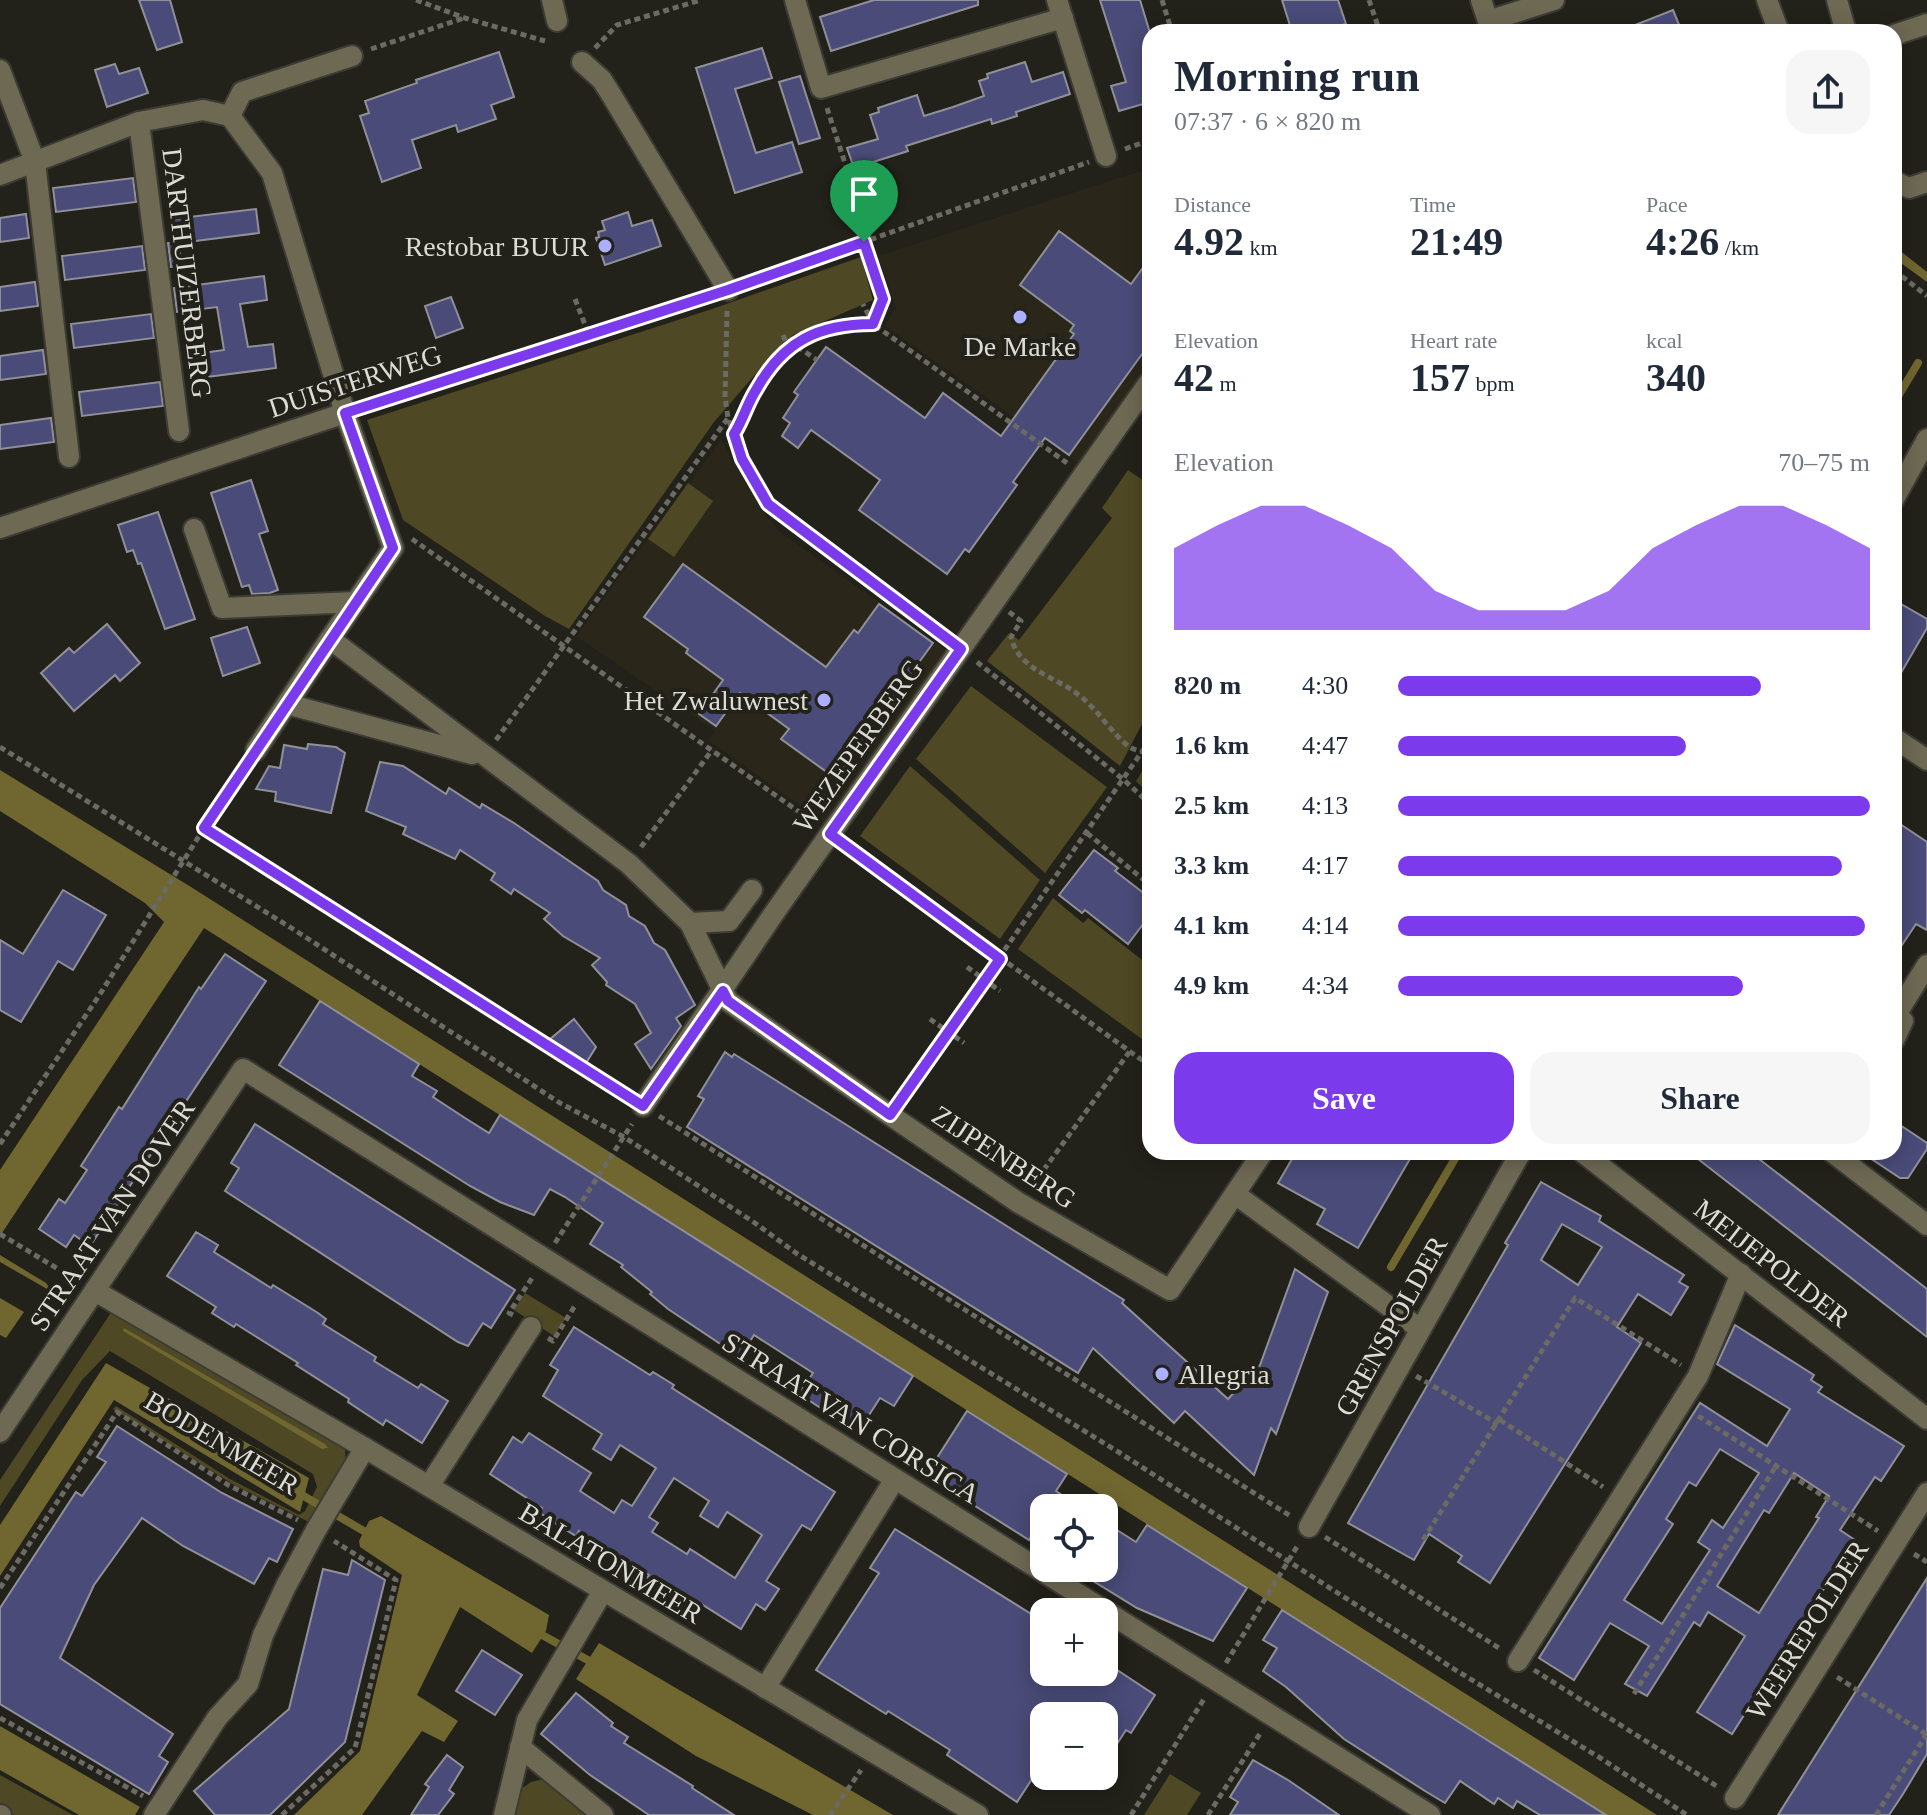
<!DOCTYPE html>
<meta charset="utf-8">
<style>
:root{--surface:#fff;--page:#f6f6f7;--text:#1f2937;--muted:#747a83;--accent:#7c3aed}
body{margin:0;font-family:"Times New Roman",serif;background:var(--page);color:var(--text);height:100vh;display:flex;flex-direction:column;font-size:30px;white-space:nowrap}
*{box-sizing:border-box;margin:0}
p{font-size:26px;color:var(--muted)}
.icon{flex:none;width:44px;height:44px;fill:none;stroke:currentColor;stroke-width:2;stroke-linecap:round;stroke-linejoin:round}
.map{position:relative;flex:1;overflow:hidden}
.sheet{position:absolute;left:1142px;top:24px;width:760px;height:1136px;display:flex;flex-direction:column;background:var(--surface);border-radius:24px;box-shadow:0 4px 20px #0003}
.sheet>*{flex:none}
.tools{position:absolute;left:1030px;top:1494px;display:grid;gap:16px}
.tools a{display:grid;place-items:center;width:88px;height:88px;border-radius:16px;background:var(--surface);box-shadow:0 4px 20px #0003;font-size:40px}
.pin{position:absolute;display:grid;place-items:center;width:68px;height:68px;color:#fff;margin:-82px -34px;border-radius:50% 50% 50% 0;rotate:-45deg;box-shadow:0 0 8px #0007}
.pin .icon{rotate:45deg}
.round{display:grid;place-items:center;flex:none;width:84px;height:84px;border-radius:24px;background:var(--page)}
.headline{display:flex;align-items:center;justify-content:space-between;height:136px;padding:0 32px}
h1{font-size:44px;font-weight:800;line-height:60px}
.metrics{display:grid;grid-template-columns:repeat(3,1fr);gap:12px;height:136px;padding:8px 32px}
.metrics div{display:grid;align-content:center}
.metrics b{font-size:40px;font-weight:800}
.metrics small{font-size:22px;font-weight:400}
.metrics p{font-size:22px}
.chart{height:224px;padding:16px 32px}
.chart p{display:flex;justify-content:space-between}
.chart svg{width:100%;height:144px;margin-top:8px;fill:var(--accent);opacity:.7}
.action{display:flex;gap:16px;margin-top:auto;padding:16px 32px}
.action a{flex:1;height:92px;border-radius:24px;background:var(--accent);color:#fff;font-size:32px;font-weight:800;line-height:92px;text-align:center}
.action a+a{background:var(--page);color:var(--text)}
ul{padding:0 32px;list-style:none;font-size:26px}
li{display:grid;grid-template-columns:128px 96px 1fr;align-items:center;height:60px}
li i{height:20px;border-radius:10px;background:var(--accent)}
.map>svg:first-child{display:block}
</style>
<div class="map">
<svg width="1927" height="1815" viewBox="0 0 1927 1815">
<rect width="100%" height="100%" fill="#22211a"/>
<g fill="#2a271a">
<path d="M1150,168V363L1080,464L885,326L896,308L878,256Z"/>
<path d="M721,440L763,513L780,532L946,650L823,822L708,740L715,731L576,636Z"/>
</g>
<g fill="#4f4824">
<path d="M861,257L873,300L793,335L759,370L714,422L569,629L545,616L403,520L367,420L712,309Z"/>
<path d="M1128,470L1150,485V709L1120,766L987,661L1009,633L1019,640L1112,518L1102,508Z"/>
<path d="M688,483L713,501L674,557L648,539Z"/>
<path d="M971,686L1107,787L1045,873L916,759Z"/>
<path d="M1150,759V795L1136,781Z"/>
<path d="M910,766L1040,880L1000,939L860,836Z"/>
<path d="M1053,898L1083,923L1088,918L1150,966V1045L1018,949Z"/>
<path d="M525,1293L566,1318L554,1336L514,1310Z"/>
<path d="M112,1311L336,1440L345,1450L346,1464L311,1523L234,1485L113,1409L116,1406L230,1479L299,1515L305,1511L317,1487L313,1474L110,1351L82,1380L0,1506V1480Z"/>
<path d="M1170,1774L1201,1793L1187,1815H1144Z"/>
<path d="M0,1775L73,1815H15L0,1807Z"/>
<path d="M544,1779L589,1815H514L521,1789L531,1782Z"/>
</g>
<g fill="#706630">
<path d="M1894,246L1927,272V282L1894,258Z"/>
<path d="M0,770L191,887L1657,1815H1607L204,928L0,1236V1170L164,922L145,903L0,811Z"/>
<path d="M0,1255L46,1283L49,1287L47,1289L0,1262Z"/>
<path d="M0,1298L24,1312L6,1338L0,1335Z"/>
<path d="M124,1328L325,1444L328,1448L322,1449L123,1331Z"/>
<path d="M106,1363L309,1478L300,1512L114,1400L0,1576V1525Z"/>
<path d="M381,1516L549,1615L546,1631L532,1653L460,1607L417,1695L458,1721L444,1742L422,1731L362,1815H294L360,1751L402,1575L360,1547L359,1541L369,1521Z"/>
<path d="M599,1643L893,1815H813L696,1756L576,1679Z"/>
<path d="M0,1726L140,1807L135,1815H79L0,1770Z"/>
</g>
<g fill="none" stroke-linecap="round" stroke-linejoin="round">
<g stroke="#706630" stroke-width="8">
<path d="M1894,403L1918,363"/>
<path d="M1391,1267L1459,1152"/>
<path d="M295,1491L369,1534"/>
<path d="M533,1630L595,1664"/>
</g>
</g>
<g fill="#4a4b78" stroke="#909099" stroke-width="2" fill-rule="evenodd">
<path d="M139,0H170L182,42L157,50Z"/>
<path d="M874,0H978V5L831,51L820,17Z"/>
<path d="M1100,0H1140L1150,33V102L1119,111L1111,86L1126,82Z"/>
<path d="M1282,0H1338L1346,24L1342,25L1345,32H1292Z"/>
<path d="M1673,10L1682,32H1620V31Z"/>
<path d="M762,48L772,78L735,89L756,153L792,142L802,172L735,193L696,68Z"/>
<path d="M499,52L514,97L491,105L496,119L458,132L456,125L412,140L421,168L382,182L360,116L369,113L365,101L417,83L416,80Z"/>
<path d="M1025,62L1032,82L1063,72L1070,94L1016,112L1017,116L992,124L991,119L906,146L908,151L854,168L847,148L878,139L870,115L879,112L878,108L917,95L924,116L953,107L984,96L979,81L988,78L987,74Z"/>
<path d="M115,64L119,74L139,68L148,93L107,107L95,70Z"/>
<path d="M800,76L820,138L799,144L779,82Z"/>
<path d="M133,178L136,202L56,212L53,188Z"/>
<path d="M256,209L259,233L179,243L181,266L171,267L168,243L175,242L172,219Z"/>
<path d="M628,212L632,226L652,220L661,246L605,265L596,238L599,237L598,232L605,230L602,221Z"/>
<path d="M26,214L29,238L0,242V218Z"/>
<path d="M1059,231L1131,284L1150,258V343L1069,455L1045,438L1013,482L1017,485L969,552L965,549L947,574L859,510L880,480L811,430L798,448L782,436L790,423L783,418L798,395L794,392L826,347L925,418L943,393L1001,436L1074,334L1070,331L1074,325L1020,285Z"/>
<path d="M142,246L145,270L65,280L62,256Z"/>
<path d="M264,276L267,300L240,304L248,347L273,344L276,368L192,379L189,355L224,350L217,307L177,312L174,288Z"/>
<path d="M35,282L38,306L0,311V287Z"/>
<path d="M451,297L463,328L436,338L425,306Z"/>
<path d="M151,314L154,338L74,348L71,324Z"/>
<path d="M43,350L46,374L0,380V356Z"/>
<path d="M160,382L163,406L82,416L79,392Z"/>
<path d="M51,418L54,442L0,449V425Z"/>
<path d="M251,480L268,531L259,534L278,590L270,593L252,594L249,585L242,587L211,493Z"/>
<path d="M158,512L195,619L165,629L141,563L138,564L133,550L127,552L118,525Z"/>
<path d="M683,564L826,667L854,630L858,633L879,604L933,643L835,778L781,739L789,729L740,693L716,726L699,714L723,680L686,653L688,649L644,617Z"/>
<path d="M1894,600L1927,619V628L1894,685Z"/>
<path d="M107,624L140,663L120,681L115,675L74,711L41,673L69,648L74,653Z"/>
<path d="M247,627L260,663L223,676L211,638Z"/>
<path d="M308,744L336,747L345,753L331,813L275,801L276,792L256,789L269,766L280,768L284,745L307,749Z"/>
<path d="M380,762L403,766L446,794L449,788L480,808L482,804L514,823L598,881L603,890L626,905L629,916L645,926L654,943L665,950L695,1005L676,1018L681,1026L651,1069L635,1044L651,1033L635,1004L606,985L607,982L592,965L600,958L563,936L544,919L550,913L514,889L511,894L491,880L495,873L460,850L455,859L403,834L406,827L366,811Z"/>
<path d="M1894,820L1927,842V930L1916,924L1894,957Z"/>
<path d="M1094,850L1118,868L1115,871L1150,898V915L1128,944L1085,910L1082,913L1059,895Z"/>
<path d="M63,890L106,915L73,970L58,961L21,1022L0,1010V940L23,954Z"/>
<path d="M225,954L266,981L90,1246L74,1235L66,1247L39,1229L59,1199L65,1203L87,1170L81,1166L119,1107L122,1109L199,987L201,989Z"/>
<path d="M320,1001L419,1064L412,1076L437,1091L433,1097L465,1118L489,1133L500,1115L913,1376L894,1406L880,1398L858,1432L799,1394L813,1373L754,1335L740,1357L668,1309L650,1294L652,1292L621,1267L623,1265L590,1244L603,1223L565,1197L550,1189L534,1215L500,1202L470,1186L279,1065Z"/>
<path d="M574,1019L596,1047L586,1063L549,1040Z"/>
<path d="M725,1052L732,1057L734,1054L1124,1300L1122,1303L1228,1399L1260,1365L1295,1269L1328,1292L1276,1434L1271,1428L1254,1475L1185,1411L1174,1423L1093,1348L1078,1373L687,1127L704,1099L698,1096Z"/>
<path d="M1894,1121L1927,1143V1149L1908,1178H1900L1861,1152H1894Z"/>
<path d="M255,1124L515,1290L491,1328L483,1323L468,1346L458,1342L225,1191L239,1168L231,1163Z"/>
<path d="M1296,1152H1414L1358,1248L1317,1224L1325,1209L1278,1183Z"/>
<path d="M1689,1152H1750L1873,1247L1927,1289V1337Z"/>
<path d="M1541,1182L1601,1216L1599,1221L1684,1275L1679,1282L1688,1287L1671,1315L1638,1294L1617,1327L1641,1343L1490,1583L1458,1562L1462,1556L1429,1534L1414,1560L1348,1523L1508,1245L1505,1243ZM1562,1224L1602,1247L1578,1285L1541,1260Z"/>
<path d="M196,1232L218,1245L214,1252L271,1288L273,1285L318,1313L326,1319L323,1324L376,1357L374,1361L418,1388L421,1384L448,1401L422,1443L386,1420L383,1425L348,1402L349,1399L296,1365L298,1363L236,1324L234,1327L212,1313L216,1307L167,1276Z"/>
<path d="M1735,1325L1814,1375L1811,1380L1822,1387L1818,1392L1904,1446L1881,1481L1875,1477L1840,1530L1855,1540L1732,1734L1697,1712L1745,1636L1708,1612L1700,1626L1694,1622L1647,1696L1625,1684L1649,1646L1610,1623L1574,1680L1539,1658L1700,1403L1767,1446L1790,1409L1717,1364ZM1720,1449L1759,1473L1723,1528L1712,1520L1698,1542L1710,1550L1662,1624L1624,1600L1673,1524L1666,1519L1689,1482L1696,1486ZM1794,1473L1829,1496L1816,1517L1819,1518L1759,1613L1717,1586L1764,1510L1769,1513Z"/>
<path d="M574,1327L650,1375L653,1372L674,1385L672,1388L835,1492L811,1530L802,1525L766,1581L779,1589L765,1610L756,1604L741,1629L687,1595L682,1603L646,1580L649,1575L579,1531L576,1536L558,1525L540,1513L542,1508L490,1474L513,1437L522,1443L529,1433L591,1473L580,1491L614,1513L622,1500L632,1506L656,1468L620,1445L611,1460L593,1449L602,1434L543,1396L558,1370L550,1365ZM674,1478L709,1501L700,1516L718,1527L727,1512L762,1535L735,1578L690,1549L687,1554L652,1532L658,1523L649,1517Z"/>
<path d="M967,1411L1067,1474L1056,1491L1081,1508H1044V1515L1029,1540L926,1475Z"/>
<path d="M117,1426L222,1493L293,1529L277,1562L269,1558L254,1584L183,1546L142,1518L94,1585L60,1658L173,1734L159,1756L168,1762L149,1794L0,1704V1608L76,1492L82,1496L106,1462L97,1457Z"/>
<path d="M1104,1522L1136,1542L1147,1525L1247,1588L1213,1641L1137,1608L1072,1568H1104Z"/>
<path d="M895,1529L1044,1622V1672H1112L1114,1668L1155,1695L1131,1733L1126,1730L1104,1764V1716H1044V1787L1032,1779L1017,1802L947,1755L950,1750L888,1711L886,1714L816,1670L879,1573L870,1568Z"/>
<path d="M352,1560L385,1580L345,1742L270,1815H215L194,1791L289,1709L323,1569L348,1575Z"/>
<path d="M1927,1578V1754L1903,1794L1889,1815H1778Z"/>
<path d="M1282,1610L1484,1738L1606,1815H1540L1517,1801L1513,1808L1498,1798L1494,1804L1460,1781L1445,1803L1425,1791L1344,1739L1286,1687L1263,1671L1277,1648L1263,1640Z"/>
<path d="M482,1650L522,1675L495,1715L456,1691Z"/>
<path d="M576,1693L613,1723L611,1726L628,1737L624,1743L693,1786L692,1788L734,1815H649L590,1775L541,1734Z"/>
<path d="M447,1755L463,1767L449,1790L454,1794L438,1815H411L429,1787L425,1784Z"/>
<path d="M1253,1760L1288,1780L1339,1815H1230L1238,1802L1230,1797Z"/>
</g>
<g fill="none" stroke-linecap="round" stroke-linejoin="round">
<g stroke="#3c3b34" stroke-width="24">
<g id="minor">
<path d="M552,0L557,21"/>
<path d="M795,0L821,88L1063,18"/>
<path d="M1057,0L1106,156"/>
<path d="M1481,0L1488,21L1554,0"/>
<path d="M1767,0L1779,32"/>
<path d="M1837,0L1846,32"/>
<path d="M1894,35L1927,24"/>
<path d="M582,62L602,80L612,96L728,290"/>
<path d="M0,70L35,162L69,457"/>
<path d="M230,116L242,92L352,56"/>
<path d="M139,122L179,431"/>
<path d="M0,175L139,122L203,110L230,116L272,173L345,413L393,548L330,639L629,864L690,923L729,921L752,890"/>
<path d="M1894,181L1909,188L1927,182"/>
<path d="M1894,499L1927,439"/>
<path d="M0,528L345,413"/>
<path d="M194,529L222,608L356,602"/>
<path d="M287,704L472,754"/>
<path d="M1894,738L1927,760"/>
<path d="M256,750L330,639"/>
<path d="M690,923L728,1001L890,1115L1019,1203L1170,1290L1263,1152"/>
<path d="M1894,1013L1903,1021L1894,1040"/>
<path d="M1897,1013L1927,965"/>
<path d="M643,1106L777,909L1150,381"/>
<path d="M1582,1152L1927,1419"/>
<path d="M1832,1152L1927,1225"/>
<path d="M1235,1194L1420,1329"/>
<path d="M95,1291L365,1448L978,1815"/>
<path d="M0,1432L243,1069L1430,1815"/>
<path d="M429,1486L531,1327"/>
<path d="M1309,1527L1521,1152"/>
<path d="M1518,1661L1698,1376L1741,1274"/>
<path d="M765,1688L895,1479"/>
<path d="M520,1747L603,1815"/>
<path d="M1735,1798L1927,1493"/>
<path d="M0,1815H1"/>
<path d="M154,1815L217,1718L248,1684L263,1635L286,1586L316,1530L365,1448"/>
<path d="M504,1815L527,1720L603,1591"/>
</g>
</g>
<g stroke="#6b6a64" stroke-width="5" stroke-dasharray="6 4" stroke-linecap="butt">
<path d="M416,0L465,18L545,41"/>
<path d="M1162,0L1172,32"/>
<path d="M1369,0L1380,32"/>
<path d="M595,48L617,25L701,0"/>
<path d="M371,49L464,18"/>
<path d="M827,108L870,240"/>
<path d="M1125,149L1150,140"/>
<path d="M864,242L883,299L873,324L1067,463"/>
<path d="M1894,270L1927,296"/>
<path d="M748,283L1089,162"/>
<path d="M575,299L589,335"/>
<path d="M727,311L725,397L728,418L742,459L768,504L944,636"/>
<path d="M783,335L786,342L795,345L817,360"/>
<path d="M363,408L708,296"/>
<path d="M735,433C743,419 748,403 756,389C784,341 819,324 873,324L863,304"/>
<path d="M412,539L812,821"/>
<path d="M1009,612L1021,621L1011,637C1019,671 1056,676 1080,696C1098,710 1110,731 1128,746C1134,751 1143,750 1150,756"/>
<path d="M977,662L1124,780L1150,804"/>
<path d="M496,740L728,418"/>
<path d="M0,747L293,929L560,1103L624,1137L755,1223L796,1253L1120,1453L1414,1642L1449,1666L1602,1759L1687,1815"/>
<path d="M245,766L204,828L627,1096"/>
<path d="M1087,833L1150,885"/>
<path d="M846,846L1150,1066"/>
<path d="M641,847L712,750"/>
<path d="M967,967L1000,991"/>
<path d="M930,1019L964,1043"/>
<path d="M902,1098L1150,740"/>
<path d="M659,1116L1292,1517"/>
<path d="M0,1144L102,991L204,828"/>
<path d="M1032,1186L1130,1051"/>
<path d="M0,1234L78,1281"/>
<path d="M555,1243L632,1124"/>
<path d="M513,1315L509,1313L534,1275"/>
<path d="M548,1338L553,1341L576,1304"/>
<path d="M1416,1376L1498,1424"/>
<path d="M1698,1416L1878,1531"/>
<path d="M1500,1420L1603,1487"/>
<path d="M1325,1537L1502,1650"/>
<path d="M1423,1540L1575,1298L1681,1365"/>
<path d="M1914,1554L1927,1562"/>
<path d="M0,1588L117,1412L228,1485L298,1520"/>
<path d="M1226,1663L1298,1545"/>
<path d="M1534,1670L1718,1787"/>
<path d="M1837,1677L1927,1735"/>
<path d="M1634,1694L1776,1466"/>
<path d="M0,1718L143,1796"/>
<path d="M282,1815L355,1748L396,1580L334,1541"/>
<path d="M830,1815L861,1770"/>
<path d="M1131,1815L1204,1699"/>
<path d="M1208,1815L1261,1732"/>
<path d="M1876,1815L1926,1735"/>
</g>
<use href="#minor" stroke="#6d6953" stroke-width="20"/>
</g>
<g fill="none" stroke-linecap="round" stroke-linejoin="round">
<g stroke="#fff" stroke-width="16">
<path id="route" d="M864,242L883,299L873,324C819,324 783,341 756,390C747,404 743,420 734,434L742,459L768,504L961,649L830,834L1000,959L890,1115L728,1001L723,991L643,1106L204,828L393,548L345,413L728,290Z"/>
</g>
<use href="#route" stroke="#7c3aed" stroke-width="10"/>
</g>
<g fill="#acaffb" stroke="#22211a" stroke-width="3">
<circle cx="605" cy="246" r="8"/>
<circle cx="1020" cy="317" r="8"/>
<circle cx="824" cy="700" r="8"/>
<circle cx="1162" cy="1374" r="8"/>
</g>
<g text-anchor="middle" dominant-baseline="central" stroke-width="8" stroke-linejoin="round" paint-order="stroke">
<g font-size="28" fill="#dcdbd6" stroke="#22211a" text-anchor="end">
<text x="589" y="246">Restobar BUUR</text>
<text x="1020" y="346" text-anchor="middle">De Marke</text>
<text x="808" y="700">Het Zwaluwnest</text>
<text x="1178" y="1374" text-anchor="start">Allegria</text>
</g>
<g font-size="28" fill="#dcdbd6" stroke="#22211a">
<text transform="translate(187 273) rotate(83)">DARTHUIZERBERG</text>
<text transform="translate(355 381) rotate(-18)">DUISTERWEG</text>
<text transform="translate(858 746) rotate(-55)">WEZEPERBERG</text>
<text transform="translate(1004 1157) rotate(33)">ZIJPENBERG</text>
<text transform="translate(112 1215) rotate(-56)">STRAAT VAN DOVER</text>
<text transform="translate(1772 1263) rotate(38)">MEIJEPOLDER</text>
<text transform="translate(1391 1326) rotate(-61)">GRENSPOLDER</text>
<text transform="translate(851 1418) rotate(32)">STRAAT VAN CORSICA</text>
<text transform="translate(222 1443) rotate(31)">BODENMEER</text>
<text transform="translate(611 1563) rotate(31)">BALATONMEER</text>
<text transform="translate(1807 1630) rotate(-58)">WEEREPOLDER</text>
</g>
</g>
</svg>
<div class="tools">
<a><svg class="icon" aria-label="locate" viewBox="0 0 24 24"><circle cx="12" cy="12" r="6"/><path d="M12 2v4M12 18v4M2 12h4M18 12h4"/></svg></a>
<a>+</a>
<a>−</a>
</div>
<div class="pin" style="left:864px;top:242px;background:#1e9e55"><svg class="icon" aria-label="arrive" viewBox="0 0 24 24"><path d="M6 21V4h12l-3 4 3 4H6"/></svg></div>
<section class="sheet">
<div class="headline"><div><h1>Morning run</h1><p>07:37 · 6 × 820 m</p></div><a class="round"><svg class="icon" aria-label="share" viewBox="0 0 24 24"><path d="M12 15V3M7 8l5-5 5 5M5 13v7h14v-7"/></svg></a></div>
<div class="metrics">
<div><p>Distance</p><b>4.92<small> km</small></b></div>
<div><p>Time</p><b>21:49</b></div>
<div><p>Pace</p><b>4:26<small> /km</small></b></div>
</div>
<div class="metrics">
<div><p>Elevation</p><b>42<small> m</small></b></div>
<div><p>Heart rate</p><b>157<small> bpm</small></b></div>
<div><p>kcal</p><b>340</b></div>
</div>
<div class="chart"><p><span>Elevation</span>70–75 m</p>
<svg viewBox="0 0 160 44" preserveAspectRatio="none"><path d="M0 44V19L10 12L20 6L30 6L40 12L50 19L60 32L70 38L80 38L90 38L100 32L110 19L120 12L130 6L140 6L150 12L160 19V44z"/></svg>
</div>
<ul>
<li><b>820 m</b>4:30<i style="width:77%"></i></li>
<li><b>1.6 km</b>4:47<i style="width:61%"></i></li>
<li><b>2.5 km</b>4:13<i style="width:100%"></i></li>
<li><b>3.3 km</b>4:17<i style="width:94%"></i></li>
<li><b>4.1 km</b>4:14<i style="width:99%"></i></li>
<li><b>4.9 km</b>4:34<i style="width:73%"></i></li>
</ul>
<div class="action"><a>Save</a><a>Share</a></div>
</section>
</div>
